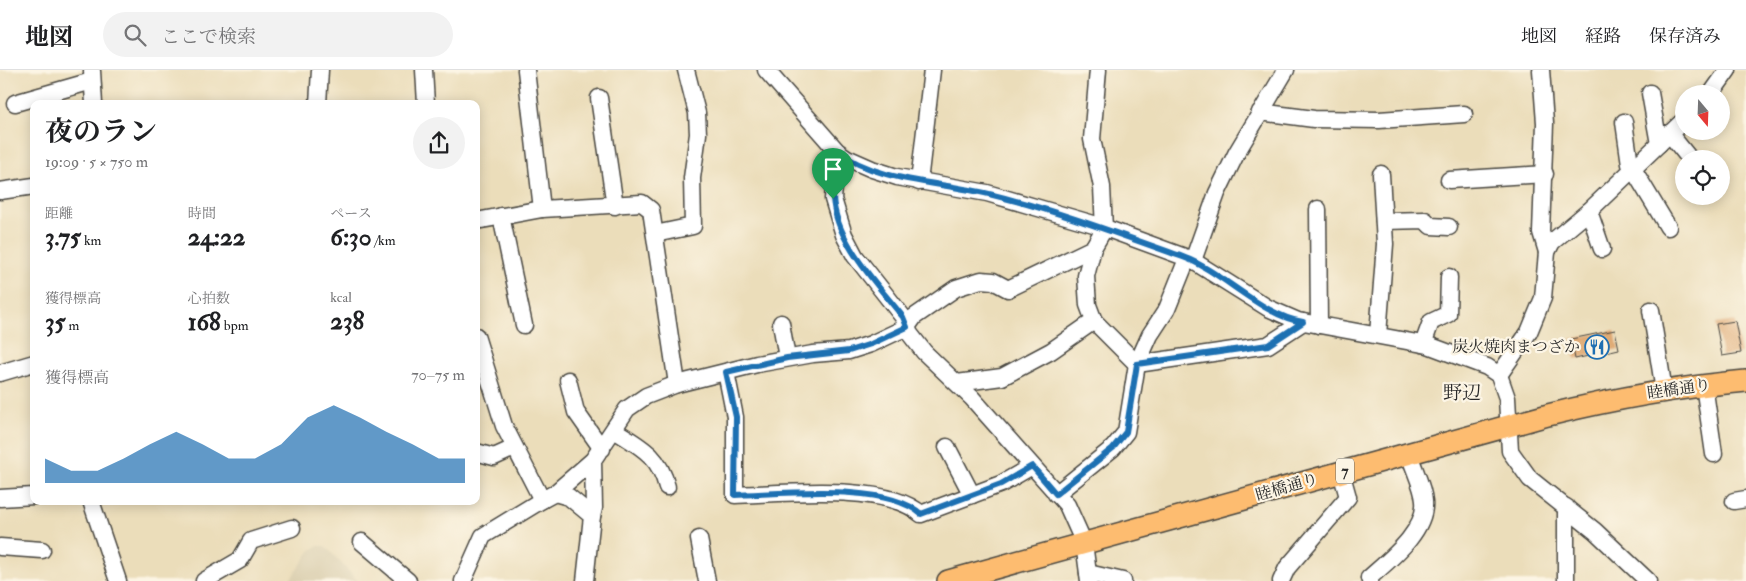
<!DOCTYPE html>
<html lang="ja">
<meta charset="utf-8">
<style>
:root{--surface:#fff;--page:#f2f2f2;--text:#202124;--muted:#757577;--line:#e0e0e0;--accent:#1f6fb2}
body{margin:0;font-family:"IM FELL Double Pica","Noto Serif JP",serif;background:var(--page);color:var(--text);height:100vh;display:flex;flex-direction:column;font-size:19px;white-space:nowrap}
*{box-sizing:border-box;margin:0}
p{font-size:16px;color:var(--muted)}
.icon{flex:none;width:28px;height:28px;fill:none;stroke:currentColor;stroke-width:2;stroke-linecap:round;stroke-linejoin:round}
.map{position:relative;flex:1;overflow:hidden}
.panel{position:absolute;left:30px;top:30px;width:450px;height:405px;display:flex;flex-direction:column;background:var(--surface);border-radius:10px;box-shadow:0 2px 12px #0003}
.panel>*{flex:none}
.needle{width:32px;rotate:161deg}
.fabs{position:absolute;left:1675px;top:15px;display:grid;gap:10px}
.fabs a{display:grid;place-items:center;width:55px;height:55px;border-radius:50%;background:var(--surface);box-shadow:0 2px 12px #0003;font-size:25px}
.pin{position:absolute;display:grid;place-items:center;width:42px;height:42px;color:#fff;margin:-51px -21px;border-radius:50% 50% 50% 0;rotate:-45deg;box-shadow:0 0 5px #0007}
.pin .icon{rotate:45deg}
.round{display:grid;place-items:center;flex:none;width:52px;height:52px;border-radius:26px;background:var(--page)}
.summary{display:flex;align-items:center;justify-content:space-between;height:85px;padding:0 15px}
h1{font-size:28px;font-weight:700;line-height:38px}
.stats{display:grid;grid-template-columns:repeat(3,1fr);gap:8px;height:85px;padding:5px 15px}
.stats div{display:grid;align-content:center}
.stats b{font-size:25px;font-weight:700}
.stats small{font-size:14px;font-weight:400}
.stats p{font-size:14px}
.chart{height:140px;padding:10px 15px}
.chart p{display:flex;justify-content:space-between}
.chart svg{width:100%;height:90px;margin-top:5px;fill:var(--accent);opacity:.7}
header{display:flex;align-items:center;gap:30px;box-sizing:border-box;height:70px;padding:0 25px;background:var(--surface);border-bottom:1px solid var(--line)}
header strong{font-size:24px}
nav{display:flex;gap:28px;margin-inline-start:auto;font-size:18px}
.search{width:350px;height:45px;background:var(--page);display:flex;align-items:center;gap:12px;box-sizing:border-box;padding:0 18px;border-radius:28px;color:var(--muted);font-size:19px}
.map>svg:first-child{display:block}
</style>
<header>
<strong>地図</strong>
<div class="search"><svg class="icon" aria-label="search" viewBox="0 0 24 24"><circle cx="10" cy="10" r="6"/><path d="M15 15l6 6"/></svg>ここで検索</div>
<nav><a>地図</a><a>経路</a><a>保存済み</a></nav>
</header>
<div class="map">
<svg width="1746" height="511" viewBox="0 0 1746 511">
<rect width="100%" height="100%" fill="#fcf5e5"/>
<filter id="ink" filterUnits="userSpaceOnUse"><feTurbulence type="fractalNoise" baseFrequency=".02" numOctaves="2"/><feDisplacementMap in="SourceGraphic" scale="10" xChannelSelector="R" yChannelSelector="G"/><feConvolveMatrix kernelMatrix="1 2 1 2 8 2 1 2 1" color-interpolation-filters="sRGB"/></filter>
<filter id="wash" filterUnits="userSpaceOnUse"><feTurbulence type="fractalNoise" baseFrequency=".0096" numOctaves="4" result="noise"/><feDisplacementMap in="SourceGraphic" scale="20" xChannelSelector="R" yChannelSelector="G"/><feGaussianBlur stdDeviation="1.12" result="paint"/><feColorMatrix in="noise" values="0 0 0 0 0 0 0 0 0 0 0 0 0 0 0 0 0 1.4 0 .05"/><feComposite in="paint" operator="in"/></filter>
<g filter="url(#wash)">
<rect width="100%" height="100%" fill="#ebddba"/>
<path fill="#dcd0b1" d="M318,476H325L358,511H289L311,480Z"/>
<g id="blocks">
<g fill="#da9d61">
<path d="M1735,251L1741,283L1722,286L1716,254Z"/>
<path d="M1615,260L1619,279L1575,289L1571,269Z"/>
</g>
</g>
</g>
<g filter="url(#ink)">
<use href="#blocks" fill-opacity="0" stroke="#484640" stroke-width="1"/>
<g fill="none" stroke-linecap="round" stroke-linejoin="round">
<g stroke="#484640" stroke-width="19">
<g id="minor">
<path d="M424,0L426,34"/>
<path d="M526,0L542,139"/>
<path d="M766,0L837,81L847,88L872,99L897,107L987,123L1035,137L1097,155L1190,189L1268,238L1298,251L1428,275L1487,297L1499,305L1507,328L1510,381L1530,409L1595,461L1648,511"/>
<path d="M1541,0L1545,53L1541,162L1547,182"/>
<path d="M92,1L94,34"/>
<path d="M1650,23L1659,74"/>
<path d="M1711,24L1728,0"/>
<path d="M599,28L615,136"/>
<path d="M15,33L92,11"/>
<path d="M318,34L320,0"/>
<path d="M1260,42L1314,49L1379,50L1464,44"/>
<path d="M1624,52L1630,94L1668,157"/>
<path d="M1669,63L1690,89"/>
<path d="M837,81L833,129L844,165L855,186L903,247L910,264L924,282L972,328L1067,435L1084,473L1089,511"/>
<path d="M1449,110L1545,104"/>
<path d="M919,112L932,0"/>
<path d="M0,121L34,116"/>
<path d="M1318,139L1319,255"/>
<path d="M1589,141L1602,179"/>
<path d="M501,146L524,255"/>
<path d="M476,151L542,139L642,133L651,140L677,314"/>
<path d="M1384,151L1425,150L1431,156L1449,157"/>
<path d="M655,164L693,156L692,108L698,64L697,43L686,0"/>
<path d="M1651,240L1664,321"/>
<path d="M1094,251L1137,294L1268,275L1303,252"/>
<path d="M781,253L787,288"/>
<path d="M1378,265L1385,174L1381,104"/>
<path d="M476,266L504,356L542,430L555,423L593,390L627,339L646,326L677,314L757,294L813,284L849,281L871,274L907,257L914,247L956,218L981,210L993,211L1008,219L1093,178"/>
<path d="M1423,274L1431,252L1448,244L1449,207"/>
<path d="M726,302L735,347V425C781,424 886,412 921,444L1001,414L1032,396"/>
<path d="M0,303L34,293"/>
<path d="M1499,305L1529,262L1543,228L1547,182L1552,172L1589,141L1684,50"/>
<path d="M568,310L576,342L602,379"/>
<path d="M957,313L1002,307L1051,281L1094,251L1088,235L1086,206L1093,178L1104,159L1102,117L1092,69L1098,0"/>
<path d="M1704,315L1714,384"/>
<path d="M614,360C641,377 659,385 667,417"/>
<path d="M947,377L972,425"/>
<path d="M476,382L494,387L514,378"/>
<path d="M555,423L569,427L592,446L585,511"/>
<path d="M1056,424L1113,378L1126,362L1137,294L1150,265L1167,239L1185,194L1195,185L1217,123L1237,82L1286,0"/>
<path d="M0,428L34,426"/>
<path d="M91,431L118,511"/>
<path d="M1734,431L1746,429"/>
<path d="M1566,437V511"/>
<path d="M592,446L594,438L593,390"/>
<path d="M699,469L707,511"/>
<path d="M362,472L408,511"/>
<path d="M0,477L42,480"/>
<path d="M1088,503L1123,511"/>
<path d="M204,511L240,490L251,471L292,458"/>
<path d="M463,511L483,466L542,430"/>
<path d="M1281,511L1287,498L1348,427L1341,402"/>
<path d="M1370,511L1369,508C1389,490 1427,461 1424,431C1423,416 1413,398 1409,383"/>
</g>
</g>
<g stroke="#484640" stroke-width="24">
<path id="major" d="M948,511L1548,345C1613,329 1679,317 1746,311"/>
</g>
<use href="#minor" stroke="#fff" stroke-width="16"/>
<use href="#major" stroke="#fdbc70" stroke-width="21"/>
</g>
</g>
<g fill="none" stroke-linecap="round" stroke-linejoin="round" filter="url(#ink)">
<g stroke="#fff" stroke-width="10">
<path id="route" d="M836,81C881,113 937,111 989,124C1055,140 1119,164 1183,187C1222,201 1262,246 1303,252L1268,275L1137,294L1126,362L1113,378L1056,424L1032,396L1001,414L921,444C886,412 782,424 735,425L736,347L726,302L787,288L849,281L871,274L907,257L903,247C877,214 835,171 833,127C832,112 835,96 836,81Z"/>
</g>
<use href="#route" stroke="#1f6fb2" stroke-width="6"/>
</g>
<defs>
<g id="restaurant-ring" transform="scale(1.25)"><circle r="9.5" fill="#fcf5e5" stroke="#1f6fb2" stroke-width="1.5"/><path d="M-5-6h1v4h1v-4h1v4h1v-4h1v5L-1.5 .5V6h-2V.5L-5-1ZM5-6V6H3V1.5H1.5Q1.5-4 5-6Z" fill="#1f6fb2"/></g>
</defs>
<g fill-rule="evenodd">
<use href="#restaurant-ring" x="1597" y="277"/>
</g>
<g text-anchor="middle" dominant-baseline="central" stroke-width="4.5" stroke-linejoin="round" paint-order="stroke">
<rect fill="#fcf5e5" stroke="#6a6863" stroke-width="1" x="1336" y="388.5" width="18" height="25" rx="4"/>
<g font-size="15" font-weight="bold" fill="#2b2b2b">
<text x="1345" y="401">7</text>
</g>
<g font-size="16" fill="#2b2b2b" stroke="#fcf5e5" text-anchor="end">
<text x="1580" y="277">炭火焼肉まつざか</text>
</g>
<g font-size="16" fill="#2b2b2b" stroke="#fcf5e5">
<text transform="translate(1679 319) rotate(-8)">睦橋通り</text>
<text transform="translate(1287 417) rotate(-16)">睦橋通り</text>
</g>
<g font-size="19" fill="#2b2b2b" stroke="#fcf5e5">
<text x="1462" y="323">野辺</text>
</g>
</g>
</svg>
<div class="fabs">
<a><svg class="needle" viewBox="-14 -14 28 28"><path d="M0-13l5 13h-10z" fill="#e53935"/><path d="M0 13l5-13h-10z" fill="#757577"/></svg></a>
<a><svg class="icon" aria-label="locate" viewBox="0 0 24 24"><circle cx="12" cy="12" r="6"/><path d="M12 2v4M12 18v4M2 12h4M18 12h4"/></svg></a>
</div>
<div class="pin" style="left:833px;top:129px;background:#1e9e55"><svg class="icon" aria-label="arrive" viewBox="0 0 24 24"><path d="M6 21V4h12l-3 4 3 4H6"/></svg></div>
<section class="panel">
<div class="summary"><div><h1>夜のラン</h1><p>19:09 · 5 × 750 m</p></div><a class="round"><svg class="icon" aria-label="share" viewBox="0 0 24 24"><path d="M12 15V3M7 8l5-5 5 5M5 13v7h14v-7"/></svg></a></div>
<div class="stats">
<div><p>距離</p><b>3.75<small> km</small></b></div>
<div><p>時間</p><b>24:22</b></div>
<div><p>ペース</p><b>6:30<small> /km</small></b></div>
</div>
<div class="stats">
<div><p>獲得標高</p><b>35<small> m</small></b></div>
<div><p>心拍数</p><b>168<small> bpm</small></b></div>
<div><p>kcal</p><b>238</b></div>
</div>
<div class="chart"><p><span>獲得標高</span>70–75 m</p>
<svg viewBox="0 0 160 44" preserveAspectRatio="none"><path d="M0 44V32L10 38L20 38L30 32L40 25L50 19L60 25L70 32L80 32L90 25L100 12L110 6L120 12L130 19L140 25L150 32L160 32V44z"/></svg>
</div>
</section>
</div>
